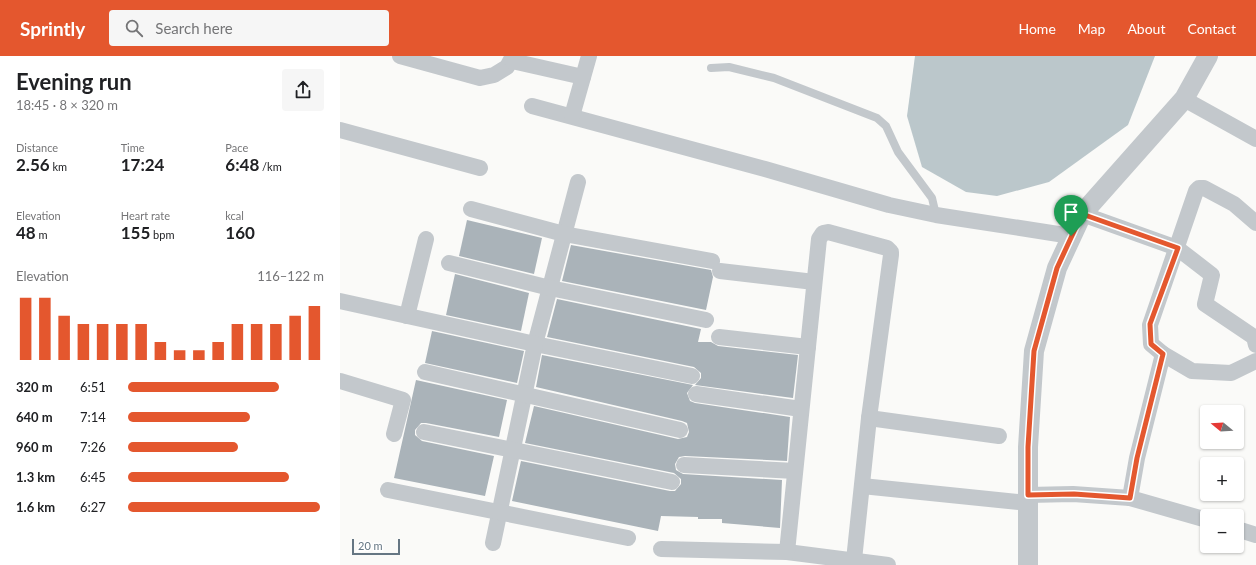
<!DOCTYPE html>
<meta charset="utf-8">
<style>
:root{--surface:#fff;--page:#f6f6f6;--text:#202124;--muted:#757577;--accent:#e4572e}
body{margin:0;font-family:Lato,sans-serif;background:var(--page);color:var(--text);height:100vh;display:flex;flex-direction:column;font-size:15px;white-space:nowrap}
*{box-sizing:border-box;margin:0}
p{font-size:13px;color:var(--muted)}
.icon{flex:none;width:22px;height:22px;fill:none;stroke:currentColor;stroke-width:2;stroke-linecap:round;stroke-linejoin:round}
.map{position:relative;flex:1;overflow:hidden}
.drawer{display:flex;flex-direction:column;background:var(--surface);width:340px}
.drawer>*{flex:none}
.needle{width:26px;rotate:288deg}
.tools{position:absolute;left:860px;top:349px;display:grid;gap:8px}
.tools a{display:grid;place-items:center;width:44px;height:44px;border-radius:4px;background:var(--surface);box-shadow:0 1px 3px #0004;font-size:20px}
.scale{position:absolute;left:12px;bottom:10px;width:48px;box-sizing:border-box;padding-left:4px;border:2px solid #657683;border-top:0;font-size:11px;line-height:14px;white-space:nowrap;color:#657683;-webkit-text-stroke:3px #fff;paint-order:stroke}
.pin{position:absolute;display:grid;place-items:center;width:34px;height:34px;color:#fff;margin:-41px -17px;border-radius:50% 50% 50% 0;rotate:-45deg;box-shadow:0 0 4px #0007}
.pin .icon{rotate:45deg}
.round{display:grid;place-items:center;flex:none;width:42px;height:42px;border-radius:4px;background:var(--page)}
.head{display:flex;align-items:center;justify-content:space-between;height:68px;padding:0 16px}
h1{font-size:22px;font-weight:700;line-height:30px}
.figures{display:grid;grid-template-columns:repeat(3,1fr);gap:6px;height:68px;padding:4px 16px}
.figures div{display:grid;align-content:center}
.figures b{font-size:17px;font-weight:700}
.figures small{font-size:11px;font-weight:400}
.figures p{font-size:11px}
.chart{height:112px;padding:8px 16px}
.chart p{display:flex;justify-content:space-between}
.chart svg{width:100%;height:72px;margin-top:4px;stroke:var(--accent);stroke-width:6}
ul{padding:0 16px;list-style:none;font-size:13px}
li{display:grid;grid-template-columns:64px 48px 1fr;align-items:center;height:30px}
li i{height:10px;border-radius:5px;background:var(--accent)}
header{display:flex;align-items:center;gap:24px;box-sizing:border-box;height:56px;padding:0 20px;background:var(--accent);color:#fff}
header strong{font-size:19px}
nav{display:flex;gap:22px;margin-inline-start:auto;font-size:14px}
.search{width:280px;height:36px;background:var(--page);display:flex;align-items:center;gap:10px;box-sizing:border-box;padding:0 14px;border-radius:4px;color:var(--muted);font-size:15px}
main{display:flex;flex:1;min-height:0}
.map>svg:first-child{display:block}
</style>
<header>
<strong>Sprintly</strong>
<div class="search"><svg class="icon" aria-label="search" viewBox="0 0 24 24"><circle cx="10" cy="10" r="6"/><path d="M15 15l6 6"/></svg>Search here</div>
<nav><a>Home</a><a>Map</a><a>About</a><a>Contact</a></nav>
</header>
<main>
<section class="drawer">
<div class="head"><div><h1>Evening run</h1><p>18:45 · 8 × 320 m</p></div><a class="round"><svg class="icon" aria-label="share" viewBox="0 0 24 24"><path d="M12 15V3M7 8l5-5 5 5M5 13v7h14v-7"/></svg></a></div>
<div class="figures">
<div><p>Distance</p><b>2.56<small> km</small></b></div>
<div><p>Time</p><b>17:24</b></div>
<div><p>Pace</p><b>6:48<small> /km</small></b></div>
</div>
<div class="figures">
<div><p>Elevation</p><b>48<small> m</small></b></div>
<div><p>Heart rate</p><b>155<small> bpm</small></b></div>
<div><p>kcal</p><b>160</b></div>
</div>
<div class="chart"><p><span>Elevation</span>116–122 m</p>
<svg viewBox="0 0 160 44" preserveAspectRatio="none"><path d="M5 44V6M15 44V6M25 44V17M35 44V22M45 44V22M55 44V22M65 44V22M75 44V33M85 44V38M95 44V38M105 44V33M115 44V22M125 44V22M135 44V22M145 44V17M155 44V11"/></svg>
</div>
<ul>
<li><b>320 m</b>6:51<i style="width:77%"></i></li>
<li><b>640 m</b>7:14<i style="width:62%"></i></li>
<li><b>960 m</b>7:26<i style="width:56%"></i></li>
<li><b>1.3 km</b>6:45<i style="width:82%"></i></li>
<li><b>1.6 km</b>6:27<i style="width:98%"></i></li>
</ul>
</section>
<div class="map">
<svg width="916" height="509" viewBox="0 0 916 509">
<rect width="100%" height="100%" fill="#fafaf8"/>
<path fill="#bbc7cb" d="M575,0H815L788,69L709,126L657,140L626,136L582,111L567,60Z"/>
<g fill="#aab3b9">
<path d="M127,164L202,182L194,218L119,200Z"/>
<path d="M231,189L371,214L373,221L366,254L222,225Z"/>
<path d="M115,218L189,237L181,275L106,259Z"/>
<path d="M217,243L361,273L358,286H371L378,290L458,299L453,342L355,329L361,322V317L354,311L207,281Z"/>
<path d="M92,275L184,295L177,327L85,307Z"/>
<path d="M202,299L353,329L347,337L350,345L355,347L450,361L447,405L345,400L339,401L335,408L336,414L343,418L442,424L440,472L382,467V463H358V461L321,460L318,475L172,445L181,405L330,435H335L341,428V423L334,417L185,387L194,350L338,383L347,381L349,376L347,367L342,365L196,331Z"/>
<path d="M76,324L167,344L159,381L86,367H81L75,374V379L82,385L154,400L145,440L54,422Z"/>
</g>
<g fill="none" stroke-linecap="round" stroke-linejoin="round">
<path stroke="#c3c8cc" stroke-width="8" d="M371,12L389,11L434,22L537,62L546,70L558,96L592,142L596,159"/>
<g stroke="#c3c8cc" stroke-width="16">
<path d="M60,0L140,22L154,19L167,11L173,0"/>
<path d="M172,5L243,21"/>
<path d="M844,43L916,83"/>
<path d="M192,50L425,113L549,149L596,159L731,180"/>
<path d="M232,60L249,0"/>
<path d="M0,74L140,112"/>
<path d="M238,126L195,288L352,320"/>
<path d="M131,153L224,178L372,205"/>
<path d="M742,158L837,192L872,219L865,248L914,281L916,289"/>
<path d="M109,207L210,232L366,264"/>
<path d="M380,215L474,226"/>
<path d="M0,245L195,288L153,487"/>
<path d="M67,260L86,183"/>
<path d="M379,281L468,291"/>
<path d="M823,298L811,288L810,269L856,135L859,132H864L894,148L916,167"/>
<path d="M85,316L340,374"/>
<path d="M0,325L63,344L54,378"/>
<path d="M356,338L461,353"/>
<path d="M529,362L659,380"/>
<path d="M84,376L332,426"/>
<path d="M344,409L455,415"/>
<path d="M522,430L688,447"/>
<path d="M48,434L288,482"/>
<path d="M688,439L733,438L790,442L867,464"/>
<path d="M790,442L797,402L823,298L852,315L891,317L916,305"/>
<path d="M897,473L916,479"/>
<path d="M321,493L447,496L548,509"/>
<path d="M447,496L479,183L483,177L488,176L547,192L551,196V199L529,362L514,504"/>
</g>
<path stroke="#c3c8cc" stroke-width="20" d="M688,509V391L694,295L717,212L742,158L844,43L868,0"/>
</g>
<g fill="none" stroke-linecap="round" stroke-linejoin="round">
<g stroke="#fff" stroke-width="8">
<path id="route" d="M742,158L838,192L810,268L811,288L823,298L797,402L790,442L734,438L688,439V391L694,295L717,212Z"/>
</g>
<use href="#route" stroke="#e4572e" stroke-width="5"/>
</g>
</svg>
<div class="tools">
<a><svg class="needle" viewBox="-14 -14 28 28"><path d="M0-13l5 13h-10z" fill="#e53935"/><path d="M0 13l5-13h-10z" fill="#757577"/></svg></a>
<a>+</a>
<a>−</a>
</div>
<div class="scale">20 m</div>
<div class="pin" style="left:731px;top:180px;background:#1e9e55"><svg class="icon" aria-label="arrive" viewBox="0 0 24 24"><path d="M6 21V4h12l-3 4 3 4H6"/></svg></div>
</div>
</main>
